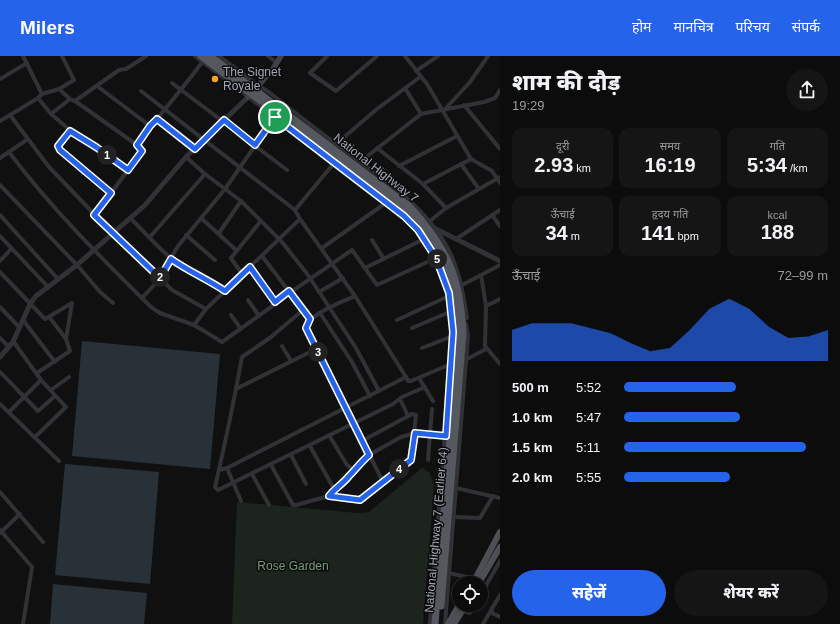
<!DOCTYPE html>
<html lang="hi">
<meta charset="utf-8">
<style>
:root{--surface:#0c0c0d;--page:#151516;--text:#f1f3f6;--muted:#9a9b9d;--line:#2c2c2e;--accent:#2563eb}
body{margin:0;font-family:Helvetica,"Noto Sans Devanagari",sans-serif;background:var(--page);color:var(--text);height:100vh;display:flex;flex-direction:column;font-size:15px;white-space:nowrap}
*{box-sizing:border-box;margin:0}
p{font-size:13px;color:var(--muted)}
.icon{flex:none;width:22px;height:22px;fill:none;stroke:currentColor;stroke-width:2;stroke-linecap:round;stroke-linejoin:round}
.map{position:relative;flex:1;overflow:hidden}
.side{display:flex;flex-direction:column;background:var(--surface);width:340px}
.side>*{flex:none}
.buttons{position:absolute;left:452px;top:520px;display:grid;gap:8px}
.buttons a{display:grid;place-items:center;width:36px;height:36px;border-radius:50%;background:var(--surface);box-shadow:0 2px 6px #0003,0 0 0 1px var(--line);font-size:20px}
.pin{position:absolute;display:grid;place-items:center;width:34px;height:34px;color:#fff;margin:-17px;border:2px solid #fff;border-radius:50%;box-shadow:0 1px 4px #0007}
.km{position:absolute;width:20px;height:20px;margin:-10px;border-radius:50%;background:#222;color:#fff;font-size:11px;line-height:20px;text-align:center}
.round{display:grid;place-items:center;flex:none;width:42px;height:42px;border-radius:21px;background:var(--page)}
.head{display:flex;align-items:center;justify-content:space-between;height:68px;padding:0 12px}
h1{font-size:22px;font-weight:800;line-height:30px}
.metrics{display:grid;grid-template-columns:repeat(3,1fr);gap:6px;height:68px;padding:4px 12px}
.metrics div{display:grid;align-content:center;border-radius:10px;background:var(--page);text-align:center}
.metrics b{font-size:20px;font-weight:800}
.metrics small{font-size:11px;font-weight:400}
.metrics p{font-size:11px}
.chart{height:112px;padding:8px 12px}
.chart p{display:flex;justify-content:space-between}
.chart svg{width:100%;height:72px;margin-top:4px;fill:var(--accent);opacity:.7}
.cta{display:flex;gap:8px;margin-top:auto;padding:8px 12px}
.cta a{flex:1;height:46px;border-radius:24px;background:var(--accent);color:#fff;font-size:16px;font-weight:800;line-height:46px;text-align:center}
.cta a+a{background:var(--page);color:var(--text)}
ul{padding:0 12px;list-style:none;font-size:13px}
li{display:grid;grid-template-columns:64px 48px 1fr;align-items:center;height:30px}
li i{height:10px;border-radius:5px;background:var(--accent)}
header{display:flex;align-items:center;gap:24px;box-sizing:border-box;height:56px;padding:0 20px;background:var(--accent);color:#fff}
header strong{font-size:19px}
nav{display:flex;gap:22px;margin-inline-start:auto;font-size:14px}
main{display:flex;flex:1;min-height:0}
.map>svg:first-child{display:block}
</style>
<header>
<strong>Milers</strong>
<nav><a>होम</a><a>मानचित्र</a><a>परिचय</a><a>संपर्क</a></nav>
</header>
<main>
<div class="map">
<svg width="500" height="568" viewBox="0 0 500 568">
<rect width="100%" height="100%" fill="#101011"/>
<path fill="#1c241d" d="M422,412L429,416L434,429L423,568H232L237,446L358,457L369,456Z"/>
<g fill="#283137">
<path d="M82,285L220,298L210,413L72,400Z"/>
<path d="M65,408L159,416L150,528L55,519Z"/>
<path d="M53,528L147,537L144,568H50Z"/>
</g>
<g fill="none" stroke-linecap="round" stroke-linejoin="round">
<g stroke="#313236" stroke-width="4">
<path d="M23,0L42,38"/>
<path d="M195,0L404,160C437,193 451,230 453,276L430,568"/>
<path d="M219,0L254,26L255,34L261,31L270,37C299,60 329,83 359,105C390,128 423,151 443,184C458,207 463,235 467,262L462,264L466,268L468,280L445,568"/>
<path d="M268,0L277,7"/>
<path d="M327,0L310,17L336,35L377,0"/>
<path d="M405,0L427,28L471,103L492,115L500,127"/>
<path d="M416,15L438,0"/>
<path d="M0,23L27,7"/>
<path d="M172,27L287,114"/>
<path d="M97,30L150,70"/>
<path d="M405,32L421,58"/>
<path d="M59,33L70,43L75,45L137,89L142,95L95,159"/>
<path d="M141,35L295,154L300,163L355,240L406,321L227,412L219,414"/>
<path d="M38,42L51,58L71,75L96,91L128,114"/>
<path d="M75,45L119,14L126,13L146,0"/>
<path d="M464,49L500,93"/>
<path d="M446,52L470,26L488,0"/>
<path d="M51,58L70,43"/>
<path d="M10,59L49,111L95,159L172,234L206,253"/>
<path d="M157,63L195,93"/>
<path d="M0,65L38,42L42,38L59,33L74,24L62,0"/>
<path d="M71,75L58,90L60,94L111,137"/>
<path d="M336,88L377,53L420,21"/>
<path d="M137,89C158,60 182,34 203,5"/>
<path d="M377,92L423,128L446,152L500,121"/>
<path d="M9,96C51,152 101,202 151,251L160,257L194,269L222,286L271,251L275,247L250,211"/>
<path d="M186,101L205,118L241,145L282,186L308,219L356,292L379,335"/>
<path d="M0,102L28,83"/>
<path d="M360,106L421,58L484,46L495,42L500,34"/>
<path d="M461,108L479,133"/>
<path d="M399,110L457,80"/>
<path d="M423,128L471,103"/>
<path d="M0,129L77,209L100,236L113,247"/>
<path d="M295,154L335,106"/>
<path d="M0,159L58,223"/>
<path d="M492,159L500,170"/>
<path d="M130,162C144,175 157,191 172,203C188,216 208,224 225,235"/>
<path d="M201,162L236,194"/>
<path d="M430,165L446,152"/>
<path d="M219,177L241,145"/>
<path d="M186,179L215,204"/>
<path d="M0,180L48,231"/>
<path d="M150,181L205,118"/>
<path d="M456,183L500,154"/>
<path d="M372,184L384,203"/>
<path d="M322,192L387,146"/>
<path d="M262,200L310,263"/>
<path d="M0,205L11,193"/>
<path d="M365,212L424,183"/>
<path d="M0,216L45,263L72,247L66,283L70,295L37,317"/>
<path d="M242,218L231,202L260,166"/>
<path d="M481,219L486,250L485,290L500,308"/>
<path d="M462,229L500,209"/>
<path d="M319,236L343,222"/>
<path d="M355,240C343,245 307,259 306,272L383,426"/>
<path d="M142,242L157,226L178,190L225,133L275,61"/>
<path d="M248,244L259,260"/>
<path d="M275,247L352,194L377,229L436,202"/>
<path d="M486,250L500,243"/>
<path d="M0,251L19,271"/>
<path d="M303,254L271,281L242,301C234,345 225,388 215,431L218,434L393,348L402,341L425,331"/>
<path d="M320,257L352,306L370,340"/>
<path d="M231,259L241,273"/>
<path d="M50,262L66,283"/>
<path d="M23,264L55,306"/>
<path d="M397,264L449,240"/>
<path d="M194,269L206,253L300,163"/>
<path d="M412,272L452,255"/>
<path d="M0,282L9,291"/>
<path d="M13,285L41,324L66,351L35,381"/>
<path d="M282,290L291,305"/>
<path d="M422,292L453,280"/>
<path d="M467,303L486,293"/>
<path d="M0,316L38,355L55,340"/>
<path d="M406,321L408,325H411L451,308"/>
<path d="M419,322L433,345"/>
<path d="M236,333L316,293"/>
<path d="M51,334L69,321"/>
<path d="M400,343L408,360"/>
<path d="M0,348L59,405"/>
<path d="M9,356L41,324"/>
<path d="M329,379L347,409L354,414"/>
<path d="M310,390L334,433"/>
<path d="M291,399L306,428"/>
<path d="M428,404L432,353"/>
<path d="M271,409L293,449H296L329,440L334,433L340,429L358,409L369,399L401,381L415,377L446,380"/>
<path d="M227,412L241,445"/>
<path d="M252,418L269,449"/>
<path d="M456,432L500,442"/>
<path d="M0,436L43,486"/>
<path d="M329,440L360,444L411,404L416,359L412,358L362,385"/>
<path d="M453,461L480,462L493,440"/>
<path d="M0,474L32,511L23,568"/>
<path d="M0,477L20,458"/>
<path d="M449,517L475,523"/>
<path d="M481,538L500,505"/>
<path d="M492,552V557L500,561"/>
<path d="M463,555L470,557L475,549"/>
<path d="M483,568L500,539"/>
</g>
<g stroke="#313236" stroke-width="5">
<path d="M436,173L500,205"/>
<path d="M0,301L13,286L30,248L36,240L77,209L145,149L186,101L248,41"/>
</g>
<path stroke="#3f4146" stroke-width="5.5" d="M248,41L273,13L281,0"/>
<g stroke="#4d4f55" stroke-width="6">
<path d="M473,527L500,476"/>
<path d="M479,527L500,491"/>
<path d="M448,568L459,549"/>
<path d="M454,568L466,549"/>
</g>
<g stroke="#55585e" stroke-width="7">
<path d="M201,0L403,152C448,195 458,235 457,295L435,568"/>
<path d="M210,0L409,150C447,191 460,220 463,277L441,550"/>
</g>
</g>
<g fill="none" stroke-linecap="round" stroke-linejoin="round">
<g stroke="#fff" stroke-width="8">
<path id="route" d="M275,61L404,160L418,174L436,202L449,237L453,276L446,380L415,377L411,404L360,444L329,440C335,432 343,428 349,420C356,413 361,406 369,399L306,272L310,263L289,235L275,246L250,211L225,235C207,223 188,215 171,203L160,222L94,159L111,137L60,94L58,90L70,75L96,91L128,114L142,95L137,89L150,70L157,63L195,93L224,64L255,89Z"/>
</g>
<use href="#route" stroke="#2563eb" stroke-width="5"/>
</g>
<circle fill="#f6a523" stroke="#0b0b0c" stroke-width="1.5" cx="215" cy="23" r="4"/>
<g text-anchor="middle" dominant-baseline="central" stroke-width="3" stroke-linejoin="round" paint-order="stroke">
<g font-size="12" fill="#a1a7b3" stroke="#0b0b0c" text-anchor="start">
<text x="223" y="16">The Signet<tspan x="223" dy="14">Royale</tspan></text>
</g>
<g font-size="12" fill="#a1a7b3" stroke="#0b0b0c">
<text transform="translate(376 112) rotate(38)">National Highway 7</text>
<text transform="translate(436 474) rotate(-85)">National Highway 7 (Earlier 64)</text>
</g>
<g font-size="12" fill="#779e77" stroke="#0b0b0c">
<text x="293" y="510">Rose Garden</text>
</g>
</g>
</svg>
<div class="buttons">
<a><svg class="icon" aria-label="locate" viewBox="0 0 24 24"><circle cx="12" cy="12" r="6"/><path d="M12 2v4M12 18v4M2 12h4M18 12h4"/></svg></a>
</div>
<div class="pin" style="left:275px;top:61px;background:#1e9e55"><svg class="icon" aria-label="arrive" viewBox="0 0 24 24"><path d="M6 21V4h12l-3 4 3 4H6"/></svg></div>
<b class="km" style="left:107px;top:99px">1</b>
<b class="km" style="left:160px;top:221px">2</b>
<b class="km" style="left:318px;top:296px">3</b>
<b class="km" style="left:399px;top:413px">4</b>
<b class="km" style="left:437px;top:203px">5</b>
</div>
<section class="side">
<div class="head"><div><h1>शाम की दौड़</h1><p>19:29</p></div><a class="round"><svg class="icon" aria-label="share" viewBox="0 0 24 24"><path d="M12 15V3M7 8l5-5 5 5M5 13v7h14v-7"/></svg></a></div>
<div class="metrics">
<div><p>दूरी</p><b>2.93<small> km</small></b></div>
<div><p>समय</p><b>16:19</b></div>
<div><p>गति</p><b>5:34<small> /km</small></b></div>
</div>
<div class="metrics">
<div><p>ऊँचाई</p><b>34<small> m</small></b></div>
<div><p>हृदय गति</p><b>141<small> bpm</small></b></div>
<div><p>kcal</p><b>188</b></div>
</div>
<div class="chart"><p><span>ऊँचाई</span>72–99 m</p>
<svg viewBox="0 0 160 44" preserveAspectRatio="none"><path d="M0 44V25L10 21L20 21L30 21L40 24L50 27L60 33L70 38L80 36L90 25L100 12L110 6L120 12L130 23L140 30L150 29L160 25V44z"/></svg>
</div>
<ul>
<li><b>500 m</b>5:52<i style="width:55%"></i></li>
<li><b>1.0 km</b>5:47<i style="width:57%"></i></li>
<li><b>1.5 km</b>5:11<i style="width:89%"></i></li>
<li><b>2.0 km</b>5:55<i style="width:52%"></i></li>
</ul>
<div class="cta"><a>सहेजें</a><a>शेयर करें</a></div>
</section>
</main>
